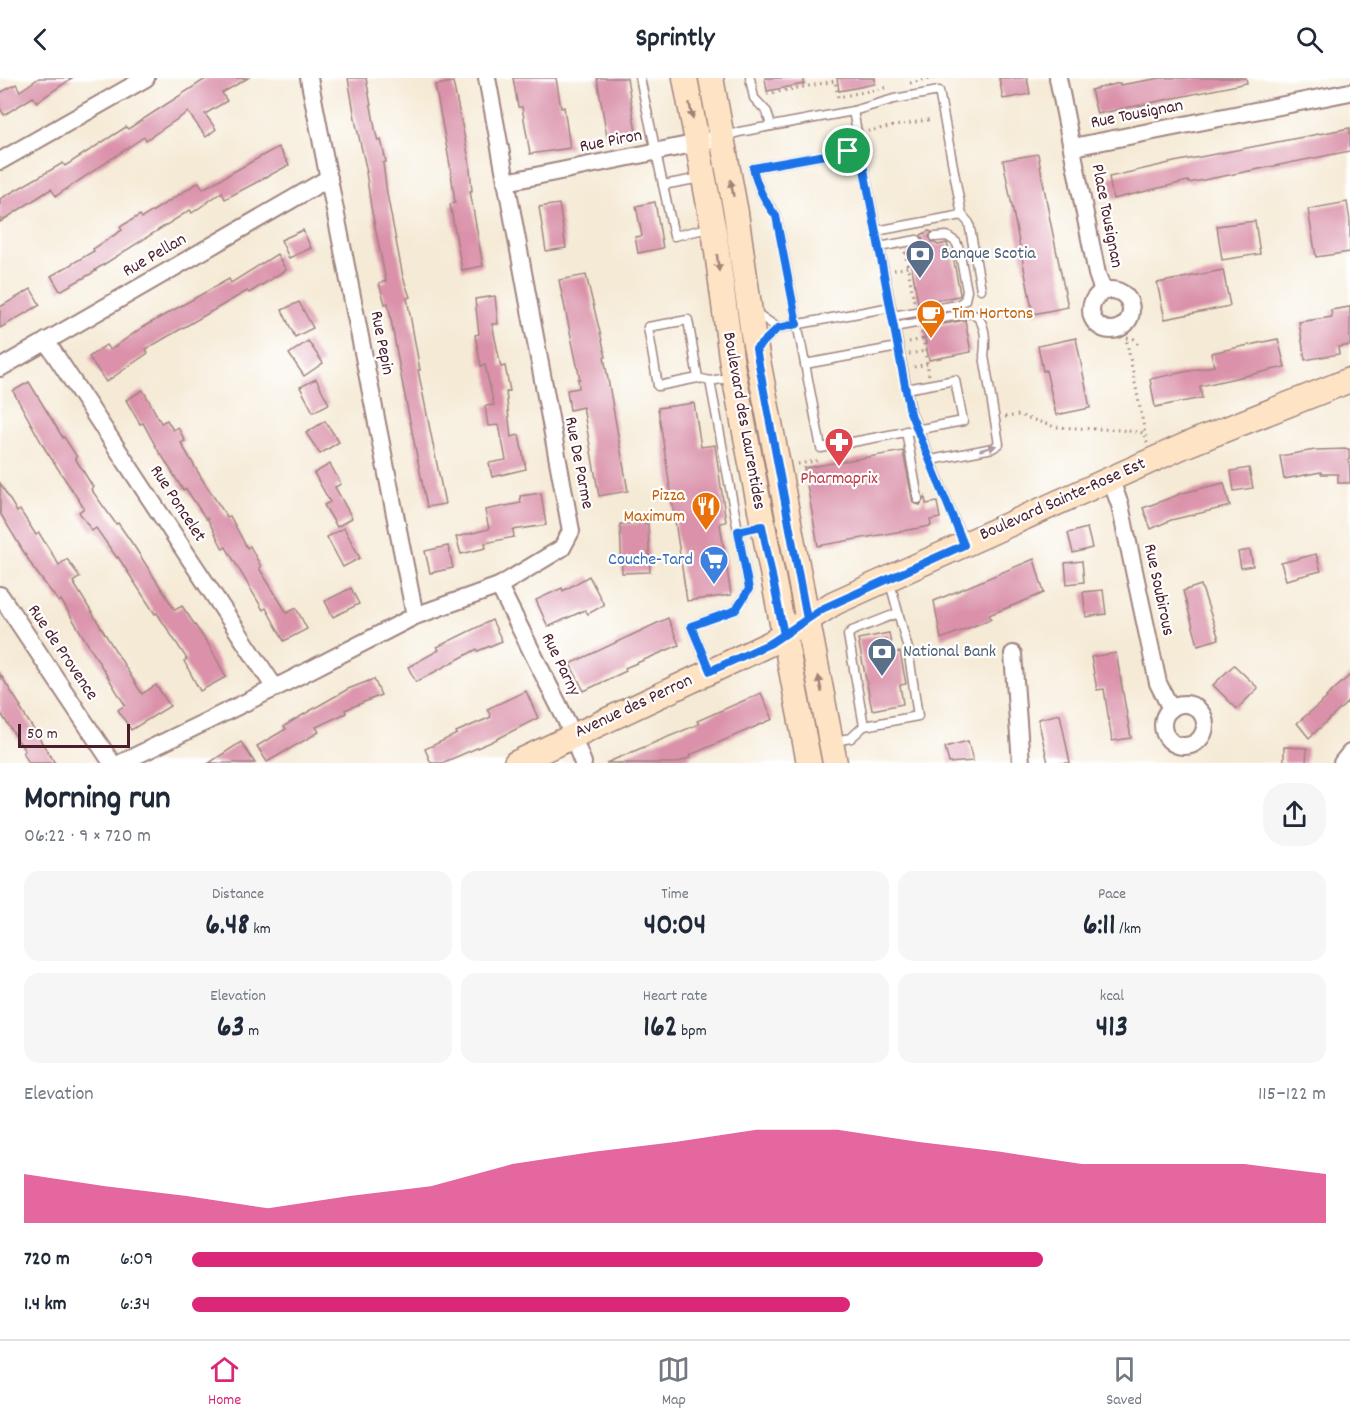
<!DOCTYPE html>
<meta charset="utf-8">
<style>
:root{--surface:#fff;--page:#f6f6f7;--text:#1f2937;--muted:#747a83;--line:#e0e1e3;--accent:#db2777}
body{margin:0;font-family:Dekko,sans-serif;background:var(--page);color:var(--text);height:100vh;display:flex;flex-direction:column;font-size:22px;white-space:nowrap}
*{box-sizing:border-box;margin:0}
p{font-size:20px;color:var(--muted)}
.icon{flex:none;width:33px;height:33px;fill:none;stroke:currentColor;stroke-width:2;stroke-linecap:round;stroke-linejoin:round}
.map{position:relative;height:685px;overflow:hidden}
.sheet{display:flex;flex-direction:column;background:var(--surface);flex:1}
.sheet>*{flex:none}
.scale{position:absolute;left:18px;bottom:15px;width:112px;box-sizing:border-box;padding-left:6px;border:3px solid #4a1f2b;border-top:0;font-size:16px;line-height:21px;white-space:nowrap;color:#4a1f2b;-webkit-text-stroke:4px #fff;paint-order:stroke}
.pin{position:absolute;display:grid;place-items:center;width:51px;height:51px;color:#fff;margin:-26px;border:3px solid #fff;border-radius:50%;box-shadow:0 2px 6px #0007}
.round{display:grid;place-items:center;flex:none;width:63px;height:63px;border-radius:24px;background:var(--page)}
.summary{display:flex;align-items:center;justify-content:space-between;height:102px;padding:0 24px}
h1{font-size:33px;font-weight:800;line-height:45px}
.stats{display:grid;grid-template-columns:repeat(3,1fr);gap:9px;height:102px;padding:6px 24px}
.stats div{display:grid;align-content:center;border-radius:15px;background:var(--page);text-align:center}
.stats b{font-size:30px;font-weight:800}
.stats small{font-size:16px;font-weight:400}
.stats p{font-size:16px}
.chart{height:168px;padding:12px 24px}
.chart p{display:flex;justify-content:space-between}
.chart svg{width:100%;height:108px;margin-top:6px;fill:var(--accent);opacity:.7}
ul{padding:0 24px;list-style:none;font-size:20px}
li{display:grid;grid-template-columns:96px 72px 1fr;align-items:center;height:45px}
li i{height:15px;border-radius:8px;background:var(--accent)}
header{display:flex;justify-content:space-between;align-items:center;height:78px;padding:0 24px;background:var(--surface);font-size:27px;font-weight:800}
.tabs{display:flex;justify-content:space-around;align-items:center;height:84px;border-top:2px solid var(--line);background:var(--surface);font-size:16px;color:var(--muted)}
.tabs a{display:grid;justify-items:center;gap:3px}
.tabs .current{color:var(--accent)}
.map>svg:first-child{display:block}
</style>
<header><svg class="icon" aria-label="back" viewBox="0 0 24 24"><path d="M15 5l-7 7 7 7"/></svg>Sprintly<svg class="icon" aria-label="search" viewBox="0 0 24 24"><circle cx="10" cy="10" r="6"/><path d="M15 15l6 6"/></svg></header>
<div class="map">
<svg width="1350" height="685" viewBox="0 0 1350 685">
<rect width="100%" height="100%" fill="#fff"/>
<filter id="ink" filterUnits="userSpaceOnUse"><feTurbulence type="fractalNoise" baseFrequency=".0167" numOctaves="2"/><feDisplacementMap in="SourceGraphic" scale="12" xChannelSelector="R" yChannelSelector="G"/><feConvolveMatrix kernelMatrix="1 2 1 2 8 2 1 2 1" color-interpolation-filters="sRGB"/></filter>
<filter id="wash" filterUnits="userSpaceOnUse"><feTurbulence type="fractalNoise" baseFrequency=".008" numOctaves="4" result="noise"/><feDisplacementMap in="SourceGraphic" scale="24" xChannelSelector="R" yChannelSelector="G"/><feGaussianBlur stdDeviation="1.35" result="paint"/><feColorMatrix in="noise" values="0 0 0 0 0 0 0 0 0 0 0 0 0 0 0 0 0 1.4 0 .05"/><feComposite in="paint" operator="in"/></filter>
<g filter="url(#wash)">
<rect width="100%" height="100%" fill="#f5ead5"/>
<g id="blocks">
<g fill="#da91a9">
<path d="M39,0H72L37,24L33,19L4,37L0,30V15L16,6L20,13Z"/>
<path d="M207,0H248L222,15L227,23L205,36L216,51L206,59L188,34L146,62L144,59L56,118L51,111L0,144V121L63,85L65,88L126,49L128,51Z"/>
<path d="M348,0H366L376,56L378,63L381,62L386,84L383,85L387,116L403,199L410,219L407,220L420,292H418L445,426L427,429L402,303L388,225L385,226L379,205L386,203L371,129L366,94H367L356,46Z"/>
<path d="M513,0H556L561,30L564,29L570,70L530,76L522,29H518Z"/>
<path d="M597,0H627L636,54L607,59Z"/>
<path d="M765,0H804V6L767,13Z"/>
<path d="M837,0H875V6L839,13Z"/>
<path d="M999,0H1027L1030,16L1003,21Z"/>
<path d="M1161,0H1246L1247,5L1097,36L1091,12L1120,5V7Z"/>
<path d="M453,4L469,81L472,113H470L483,188L462,192L450,126L455,125L450,87L435,7Z"/>
<path d="M1350,50V73L1189,105L1188,103L1113,121L1109,99L1174,84Z"/>
<path d="M278,69L289,87L225,121L222,114L192,135L190,132L95,192L96,193L60,213L51,198L94,173L93,171L122,152L120,149L140,137L142,140L199,104L203,111Z"/>
<path d="M1038,76L1050,142L1068,229L1033,236L1003,82Z"/>
<path d="M655,124L663,170L638,175L635,159L642,158L636,128Z"/>
<path d="M1347,124L1350,143V174L1316,179L1308,131Z"/>
<path d="M559,126L566,170L546,173L539,129Z"/>
<path d="M1255,143L1260,176L1222,182L1217,148Z"/>
<path d="M303,152L311,170L289,180L281,162Z"/>
<path d="M928,153L932,154L929,159L932,164L938,167L947,165L949,173H952L960,216L959,218L918,225L910,179L906,177L912,169L922,166L923,161L921,157Z"/>
<path d="M277,176L286,192L249,215L247,213L146,271L148,275L106,304L89,279L106,267L110,272L143,249L229,201L231,205Z"/>
<path d="M1223,192L1230,228L1165,241L1157,205Z"/>
<path d="M586,197L606,279H604L628,413L599,418L583,329L570,332L567,312L579,310L578,301H580L559,202Z"/>
<path d="M31,211L40,227L0,250V229Z"/>
<path d="M495,218L498,246H492L501,289L505,288L510,313L506,314L511,359L519,357L526,391L492,399L489,385L506,382L499,347L488,348L485,328L494,327L485,287L481,288L475,257L479,256L475,221Z"/>
<path d="M299,224L313,250L295,259L282,232Z"/>
<path d="M1350,229V267L1338,269L1339,276L1305,282L1299,244L1332,239L1331,232Z"/>
<path d="M965,242L971,274L929,282L923,250Z"/>
<path d="M1076,260L1090,330L1056,337L1046,292L1043,293L1038,268Z"/>
<path d="M1278,261L1285,289L1200,308L1202,320L1155,329L1150,301L1214,288L1211,275Z"/>
<path d="M308,263L323,285L304,298L289,276Z"/>
<path d="M316,301L329,326L313,334L300,309Z"/>
<path d="M29,304L63,360L64,359L77,379L75,380L93,409L91,411L116,446L118,445L134,468L175,532L182,528L210,569L226,599L200,613L184,583L187,581L157,535L155,536L118,479L117,480L96,450L92,453L79,434L84,430L45,371L13,313Z"/>
<path d="M143,312L161,345L167,342L173,352L178,349L185,363L181,365L202,401L227,439L230,438L247,470L250,468L261,489L259,490L287,535L296,530L307,551L284,563L266,530L263,532L226,469L223,471L207,440L206,441L186,411L183,412L161,376H160L143,345L140,346L126,322Z"/>
<path d="M694,325L701,369L715,367L726,444L720,445L731,517L687,523L658,330Z"/>
<path d="M325,343L339,364L320,376L306,355Z"/>
<path d="M1349,371L1350,405H1338V396H1321V394L1284,401L1280,378L1315,372Z"/>
<path d="M903,373L913,425L920,427L925,419L926,426L937,424L940,440L930,442L931,448L818,468L804,390Z"/>
<path d="M330,386L341,406L335,409L352,440L337,449L324,427L330,424L314,395Z"/>
<path d="M1249,390L1253,410L1234,413L1231,393Z"/>
<path d="M0,405L17,434L20,432L36,457L39,455L59,487L67,481L80,499L73,504L142,616L156,607L170,628L131,652L118,632L125,627L61,522L59,524L34,491L0,435Z"/>
<path d="M1224,405L1230,428L1171,442L1151,451L1143,430L1178,417V416Z"/>
<path d="M541,415L546,447L513,452L514,459L485,465L486,470L461,476L456,459L489,451L485,432L521,425L520,418Z"/>
<path d="M648,445L650,494L622,495L620,446Z"/>
<path d="M344,450L360,480L343,489L327,459Z"/>
<path d="M1087,450L1092,470L1073,475L1068,455Z"/>
<path d="M448,468L453,490L430,495L425,473Z"/>
<path d="M1250,472L1253,488L1241,490L1238,474Z"/>
<path d="M1316,476L1321,493L1286,502L1281,485Z"/>
<path d="M1034,481L1044,515L989,537L991,541L941,561L934,523Z"/>
<path d="M1082,483L1084,504L1067,506L1065,485Z"/>
<path d="M589,498L604,527L588,536L585,532L548,549L536,522L562,510L563,513Z"/>
<path d="M1201,507L1219,561L1198,567L1183,513Z"/>
<path d="M351,510L359,526L333,539L325,523Z"/>
<path d="M1103,512L1106,536L1086,539L1083,514Z"/>
<path d="M668,540L679,567L625,590L626,593L584,613L570,586Z"/>
<path d="M492,542L502,563L478,573L477,571L416,604L408,589L439,572L437,569Z"/>
<path d="M889,555L893,575L900,574L906,606L900,607L903,626L872,632L858,561Z"/>
<path d="M1116,575L1131,660L1112,663L1104,611L1097,612L1091,579Z"/>
<path d="M1234,587L1258,610L1237,631L1213,607Z"/>
<path d="M0,596L21,629L20,630L55,685H29L23,674L25,673L0,634Z"/>
<path d="M1350,597V622L1309,660L1297,645L1327,620L1326,619Z"/>
<path d="M374,601L381,617L345,632L346,635L316,649L319,654L267,684L257,668L286,651L284,648L320,627L348,611Z"/>
<path d="M526,613L538,640L491,664L442,685H431L425,671L457,656L456,654L491,639L487,631Z"/>
<path d="M761,615L773,641L690,677L691,679L677,685H606L699,646L697,643Z"/>
<path d="M1060,636L1070,685H1048L1038,641Z"/>
<path d="M968,663L973,683L949,685L945,669Z"/>
<path d="M241,664L255,685H209Z"/>
<path d="M1284,669L1307,670L1306,685H1284Z"/>
</g>
</g>
</g>
<g filter="url(#ink)">
<use href="#blocks" fill-opacity="0" stroke="#a08480" stroke-width="1.5"/>
<g fill="none" stroke-linecap="round" stroke-linejoin="round">
<g stroke="#a08480" stroke-width="11">
<g id="lane">
<path d="M640,0L674,158L713,149"/>
<path d="M750,0L754,20L767,34L771,48"/>
<path d="M853,33L911,334L964,466"/>
<path d="M723,59L739,54L853,33L894,21L939,13L962,137L876,153"/>
<path d="M860,71L753,90C757,109 764,123 776,137L805,286L898,269"/>
<path d="M663,107L701,100"/>
<path d="M962,137L969,145L981,211"/>
<path d="M879,169L917,162"/>
<path d="M756,235L778,250"/>
<path d="M892,238L958,227L965,222L967,213L959,171L956,164L947,158L935,159"/>
<path d="M894,249L970,235C987,240 986,263 984,278L999,366L993,370L931,382"/>
<path d="M759,268L778,250L891,229"/>
<path d="M805,286L821,370L963,343L955,302L906,311"/>
<path d="M698,300L658,308L648,249L688,242L698,300L710,303"/>
<path d="M906,353L918,421"/>
<path d="M738,453L761,448"/>
<path d="M710,593L691,548L736,532L749,511L710,303L733,299"/>
<path d="M864,648L848,557L852,553L898,535"/>
<path d="M834,663L851,660L864,648L918,638L908,571L889,501"/>
</g>
</g>
<g stroke="#a08480" stroke-width="20">
<g id="street">
<path d="M309,0L415,538"/>
<path d="M1058,0L1097,196L1103,213"/>
<path d="M1073,69L1350,14"/>
<path d="M0,83L146,0"/>
<path d="M506,104L708,63"/>
<circle cx="1111" cy="232" r="20"/>
<path d="M46,263L275,610"/>
<path d="M0,290L329,100"/>
<path d="M1110,400L1120,427L1158,605L1171,631"/>
<path d="M499,508L567,644L583,685"/>
<path d="M0,517L112,685"/>
<path d="M1013,576L1021,685"/>
<circle cx="1184" cy="647" r="21"/>
<path d="M121,685L275,610L415,538L499,508L562,470L571,453L487,0"/>
<path d="M1342,685L1350,675"/>
</g>
</g>
<g stroke="#a08480" stroke-width="27">
<g id="secondary">
<path d="M685,0L715,159L732,287L809,685"/>
<path d="M711,0L736,135L753,256L835,685"/>
<path d="M516,685L771,565L834,525L1186,367L1350,302"/>
</g>
</g>
<g stroke="#a08480" stroke-width="3" stroke-dasharray="1.5 4.5" stroke-linecap="butt">
<path d="M910,5L935,0"/>
<path d="M767,16L835,3L838,19L889,9"/>
<path d="M868,53L932,41"/>
<path d="M905,174L914,223"/>
<path d="M894,192L908,189"/>
<path d="M922,254L929,297"/>
<path d="M909,264L923,261"/>
<path d="M1138,266L1134,261L1126,260L1147,365"/>
<path d="M909,276L925,273"/>
<path d="M914,289L927,286"/>
<path d="M1005,339L1019,337L1055,349L1121,352L1145,355"/>
<path d="M798,386L821,382"/>
</g>
<use href="#lane" stroke="#fff" stroke-width="8"/>
<use href="#street" stroke="#fff" stroke-width="16"/>
<use href="#secondary" stroke="#fee4c5" stroke-width="24"/>
</g>
<defs><path id="oneway-solid" d="M-6-.8H1V-3.2L6.5 0L1 3.2V.8H-6Z" transform="scale(1.5)"/></defs>
<g fill="#a48278">
<use href="#oneway-solid" transform="translate(691 33) rotate(79)"/>
<use href="#oneway-solid" transform="translate(732 110) rotate(-100)"/>
<use href="#oneway-solid" transform="translate(718 185) rotate(83)"/>
<use href="#oneway-solid" transform="translate(820 606) rotate(-101)"/>
</g>
<use fill="#ae9aa0" href="#oneway-solid" transform="translate(988 370) rotate(-16)"/>
</g>
<g fill="none" stroke-linecap="round" stroke-linejoin="round" filter="url(#ink)">
<g stroke="#fff" stroke-width="12">
<path id="route" d="M848,73L753,90C757,109 764,123 776,138L797,246L778,250L756,271L807,541L771,565L710,593L691,548L736,532L749,511L738,453L762,448L784,557L824,530L964,467L910,334L860,70L848,73"/>
</g>
<use href="#route" stroke="#1a73e8" stroke-width="8"/>
</g>
<defs>
<g id="bank-pin" transform="scale(1.5)"><path d="M0 17L-7.5 6A9.5 9.5 0 1 1 7.5 6Z" fill="#5c6f8a" stroke="#fff"/><path d="M-6-4H6V4H-6ZM0-2.3a2.3 2.3 0 1 0 0 4.6a2.3 2.3 0 1 0 0-4.6Z" fill="#fff"/></g>
<g id="cafe-pin" transform="scale(1.5)"><path d="M0 17L-7.5 6A9.5 9.5 0 1 1 7.5 6Z" fill="#e8710a" stroke="#fff"/><path d="M-5.5-4.5H6V0H3Q3 3.5 0 3.5H-2.5Q-5.5 3.5-5.5 0ZM3-3.2v2h1.7v-2ZM-6 4.5H4V6H-6Z" fill="#fff"/></g>
<g id="pharmacy-pin" transform="scale(1.5)"><path d="M0 17L-7.5 6A9.5 9.5 0 1 1 7.5 6Z" fill="#e0444e" stroke="#fff"/><path d="M-2-6h4v4h4v4h-4v4h-4v-4h-4v-4h4Z" fill="#fff"/></g>
<g id="restaurant-pin" transform="scale(1.5)"><path d="M0 17L-7.5 6A9.5 9.5 0 1 1 7.5 6Z" fill="#e8710a" stroke="#fff"/><path d="M-5-6h1v4h1v-4h1v4h1v-4h1v5L-1.5 .5V6h-2V.5L-5-1ZM5-6V6H3V1.5H1.5Q1.5-4 5-6Z" fill="#fff"/></g>
<g id="supermarket-pin" transform="scale(1.5)"><path d="M0 17L-7.5 6A9.5 9.5 0 1 1 7.5 6Z" fill="#3f7fe0" stroke="#fff"/><path d="M-6-5.5h2.5l.6 2H6L4.5 2H-2.5L-4.4-4H-6ZM-1.5 3.2a1.3 1.3 0 1 0 .1 0ZM3 3.2a1.3 1.3 0 1 0 .1 0Z" fill="#fff"/></g>
</defs>
<g fill-rule="evenodd">
<use href="#bank-pin" x="920" y="176"/>
<use href="#cafe-pin" x="931" y="236"/>
<use href="#pharmacy-pin" x="839" y="364"/>
<use href="#restaurant-pin" x="706" y="428"/>
<use href="#supermarket-pin" x="714" y="482"/>
<use href="#bank-pin" x="882" y="574"/>
</g>
<g text-anchor="middle" dominant-baseline="central" stroke-width="4.5" stroke-linejoin="round" paint-order="stroke">
<g font-size="18" fill="#4a1f2b" stroke="#fff">
<text transform="translate(1137 37) rotate(-11)">Rue Tousignan</text>
<text transform="translate(611 64) rotate(-11)">Rue Piron</text>
<text transform="translate(1106 138) rotate(79)">Place Tousignan</text>
<text transform="translate(155 178) rotate(-30)">Rue Pellan</text>
<text transform="translate(381 265) rotate(79)">Rue Pepin</text>
<text transform="translate(743 343) rotate(80)">Boulevard des Laurentides</text>
<text transform="translate(578 385) rotate(79)">Rue De Parme</text>
<text transform="translate(1063 422) rotate(-24)">Boulevard Sainte-Rose Est</text>
<text transform="translate(177 426) rotate(57)">Rue Poncelet</text>
<text transform="translate(1158 512) rotate(78)">Rue Soubirous</text>
<text transform="translate(62 575) rotate(56)">Rue de Provence</text>
<text transform="translate(560 587) rotate(64)">Rue Parny</text>
<text transform="translate(634 629) rotate(-25)">Avenue des Perron</text>
</g>
<g font-size="18" fill="#4e5e75" stroke="#fff" text-anchor="start">
<text x="941" y="176">Banque Scotia</text>
<text x="903" y="574">National Bank</text>
</g>
<g font-size="18" fill="#c56008" stroke="#fff" text-anchor="start">
<text x="952" y="236">Tim Hortons</text>
<text x="685" y="418" text-anchor="end">Pizza<tspan x="685" dy="21">Maximum</tspan></text>
</g>
<g font-size="18" fill="#be3a42" stroke="#fff">
<text x="839" y="401">Pharmaprix</text>
</g>
<g font-size="18" fill="#366cbe" stroke="#fff" text-anchor="end">
<text x="693" y="482">Couche-Tard</text>
</g>
</g>
</svg>
<div class="scale">50 m</div>
<div class="pin" style="left:848px;top:73px;background:#1e9e55"><svg class="icon" aria-label="arrive" viewBox="0 0 24 24"><path d="M6 21V4h12l-3 4 3 4H6"/></svg></div>
</div>
<section class="sheet">
<div class="summary"><div><h1>Morning run</h1><p>06:22 · 9 × 720 m</p></div><a class="round"><svg class="icon" aria-label="share" viewBox="0 0 24 24"><path d="M12 15V3M7 8l5-5 5 5M5 13v7h14v-7"/></svg></a></div>
<div class="stats">
<div><p>Distance</p><b>6.48<small> km</small></b></div>
<div><p>Time</p><b>40:04</b></div>
<div><p>Pace</p><b>6:11<small> /km</small></b></div>
</div>
<div class="stats">
<div><p>Elevation</p><b>63<small> m</small></b></div>
<div><p>Heart rate</p><b>162<small> bpm</small></b></div>
<div><p>kcal</p><b>413</b></div>
</div>
<div class="chart"><p><span>Elevation</span>115–122 m</p>
<svg viewBox="0 0 160 44" preserveAspectRatio="none"><path d="M0 44V24L10 29L20 33L30 38L40 33L50 29L60 20L70 15L80 11L90 6L100 6L110 11L120 15L130 20L140 20L150 20L160 24V44z"/></svg>
</div>
<ul>
<li><b>720 m</b>6:09<i style="width:75%"></i></li>
<li><b>1.4 km</b>6:34<i style="width:58%"></i></li>
</ul>
</section>
<nav class="tabs">
<a class="current"><svg class="icon" aria-label="home" viewBox="0 0 24 24"><path d="M3 11l9-7 9 7M6 9v11h12V9"/></svg>Home</a>
<a><svg class="icon" aria-label="map" viewBox="0 0 24 24"><path d="M3 6l6-2 6 2 6-2v14l-6 2-6-2-6 2zM9 4v14M15 6v14"/></svg>Map</a>
<a><svg class="icon" aria-label="saved" viewBox="0 0 24 24"><path d="M7 4h10v16l-5-4-5 4z"/></svg>Saved</a>
</nav>
